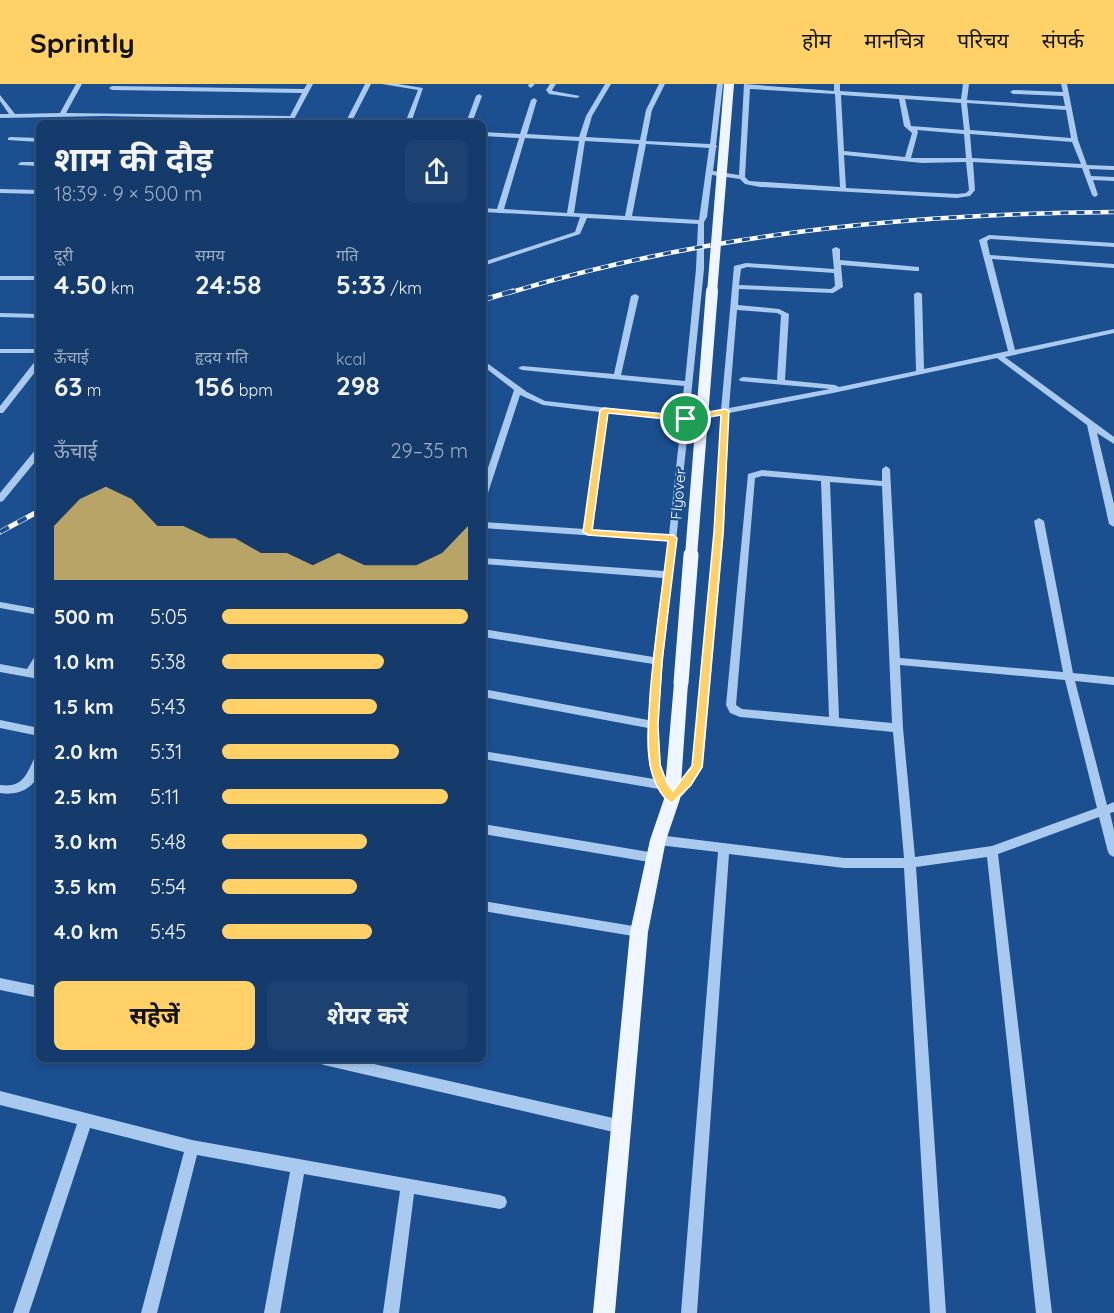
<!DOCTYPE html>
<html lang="hi">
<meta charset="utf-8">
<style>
:root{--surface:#143b6b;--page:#1d4271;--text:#f1f3f6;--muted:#9dadc1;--line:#33557e;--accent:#ffd166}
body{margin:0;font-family:Quicksand,"Noto Sans Devanagari",sans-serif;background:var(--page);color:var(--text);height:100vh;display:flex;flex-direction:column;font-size:22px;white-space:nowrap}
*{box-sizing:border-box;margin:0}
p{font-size:20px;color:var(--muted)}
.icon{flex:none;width:33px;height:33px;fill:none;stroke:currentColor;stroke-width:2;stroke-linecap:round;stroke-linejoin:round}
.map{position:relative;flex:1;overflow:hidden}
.details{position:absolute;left:36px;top:36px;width:450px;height:942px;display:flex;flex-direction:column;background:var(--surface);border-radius:9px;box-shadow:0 3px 9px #0003,0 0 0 2px var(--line)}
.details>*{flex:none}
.pin{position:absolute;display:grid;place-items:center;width:51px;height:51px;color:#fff;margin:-26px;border:3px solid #fff;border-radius:50%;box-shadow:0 2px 6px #0007}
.round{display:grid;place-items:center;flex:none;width:63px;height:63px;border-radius:9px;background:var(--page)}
.head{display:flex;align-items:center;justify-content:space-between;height:102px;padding:0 18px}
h1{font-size:33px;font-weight:700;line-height:45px}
.stats{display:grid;grid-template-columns:repeat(3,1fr);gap:9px;height:102px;padding:6px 18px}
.stats div{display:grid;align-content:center}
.stats b{font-size:26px;font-weight:700}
.stats small{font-size:16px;font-weight:400}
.stats p{font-size:16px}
.chart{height:168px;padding:12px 18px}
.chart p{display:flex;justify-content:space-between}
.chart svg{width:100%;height:108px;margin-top:6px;fill:var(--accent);opacity:.7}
.primary-button{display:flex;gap:12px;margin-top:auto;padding:12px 18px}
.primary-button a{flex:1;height:69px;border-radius:9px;background:var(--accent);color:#111;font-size:24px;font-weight:700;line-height:69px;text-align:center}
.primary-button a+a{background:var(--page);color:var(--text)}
ul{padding:0 18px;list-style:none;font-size:20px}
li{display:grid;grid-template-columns:96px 72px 1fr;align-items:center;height:45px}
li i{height:15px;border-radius:8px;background:var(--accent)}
header{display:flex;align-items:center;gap:36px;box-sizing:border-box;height:84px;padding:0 30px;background:var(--accent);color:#111}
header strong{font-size:28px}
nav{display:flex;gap:33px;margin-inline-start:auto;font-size:21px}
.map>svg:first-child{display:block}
</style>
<header>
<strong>Sprintly</strong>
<nav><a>होम</a><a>मानचित्र</a><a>परिचय</a><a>संपर्क</a></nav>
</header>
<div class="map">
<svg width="1114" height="1229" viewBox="0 0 1114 1229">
<rect width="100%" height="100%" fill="#1b4f8f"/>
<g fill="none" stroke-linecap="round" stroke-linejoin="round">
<g fill="#a9c9ee" fill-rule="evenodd">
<path d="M76,0H82L66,29L290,32L302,9L112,6L109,4L112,2L304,5L307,0H313L292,39H286L288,36L104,32L0,34V30H9L0,17V11L15,30L60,29Z"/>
<path d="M365,0H371L351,39H345Z"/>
<path d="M382,0H398L423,4L411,39H405L418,6Z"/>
<path d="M529,0H535L531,4L528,2Z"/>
<path d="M550,0H556L552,6L553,7L580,12L577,14L549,10L546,6Z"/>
<path d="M605,0H611L592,32L586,53L640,56L646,26L659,0H665L652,26L646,57L710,60L717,0H723L716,61L717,62L716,64L713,87L739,91L744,0L834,7V0H840V7L961,15L963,0H969L967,16L1065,22L1063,12L1013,10L1010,8L1013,6L1063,8L1061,0H1067L1078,56L1087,81L1114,82V86L1089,85L1091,92L1114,93V97L1093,96L1098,111L1095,113L1092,111L1082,84L973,78L975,106L970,112L957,114L760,103L745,100L740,95L712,91L707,133L704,138V185L689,332L721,326L734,182L746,179L834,185L832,165L836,163L840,165V176L919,183V187H916L841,181L843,203L833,209L739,205L738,221L779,225L789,230L785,296L835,301L839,303L916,287L914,210L918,208L922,210L924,285L1008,267L979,156L989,151L1114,159V163L990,155L987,157L990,171L1114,180V184L992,175L1015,266L1114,245V249L1005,273L1114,353V360L1097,349L1114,420V443L1109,440L1087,341L997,274L833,309L729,329L724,448L703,683C699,690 679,721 671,719C666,718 662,709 659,705L483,675V667L654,695L649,681L648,644L483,613V605L648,636L653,580L483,553V545L653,573L663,494L483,480V474L664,487L668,457L483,444V438L584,445L600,328L543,321L520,311L487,412L483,415V399L514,306L483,282V276L527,308L545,317L681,332L684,302L522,286L518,284L522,282L614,290L631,212L635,210L639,212L621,291L685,297L696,185L698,140L587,134L580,150L483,182V178L575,148L580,133L483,128V124L497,125L519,54L483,52V48L520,50L531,16L534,14L537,16L527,50L579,53L586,32ZM750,5L835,10L840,103L749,97L745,93ZM841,11L899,15L904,42L912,49L905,73L844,67ZM905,15L961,19L964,46L911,42ZM967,19L1066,26L1071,54L970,46ZM917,46L964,50L966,74H911L918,48ZM970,50L1072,58L1081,80L972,74ZM525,54L579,57L567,129L504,125ZM585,57L639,60L625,132L574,129ZM646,60L709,64L699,136L632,132ZM844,71L922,79L966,78L969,106L966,109L957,110L846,104ZM747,183L834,189L835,202L831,205L739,201L741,185ZM737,226L777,229L781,231L777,296L743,293L739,295L740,297L830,305L729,324ZM608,329L681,337L669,451L593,445ZM721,331L714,448L692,682L672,707L667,699L661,681L658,641L663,577L689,337Z"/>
<path d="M479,10L482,12L472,39H466L476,12Z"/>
<path d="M10,53L39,54V58L8,56V54Z"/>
<path d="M21,78H39V82L19,81L18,80Z"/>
<path d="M0,105L39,106V110L0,109Z"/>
<rect x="0" y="192" width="39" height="4"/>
<path d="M0,229L39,230V234L0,233Z"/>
<rect x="0" y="265" width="39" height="4"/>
<path d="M36,276H39V283L3,329H0V322Z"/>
<path d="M39,364V373L3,417L0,418V409L36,365Z"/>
<path d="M886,382L890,385L900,574L1063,588L1034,437L1039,434L1044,437L1073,589L1114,593V601L1075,597L1107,721L1114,718V728L1110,729L1114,746V773L1110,771L1108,768L1099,733L998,770L1052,1229H1036L987,773L916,783L946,1229H930L904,784H844L729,770L697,1229H681L718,768L658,761L654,759L652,756L654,753L658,751L844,774H904L893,648L740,633L730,629L726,621L748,390L762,386L882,397V385ZM762,392L821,397L829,633L742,625L736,621L755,394ZM830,398L882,402L892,639L839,634ZM900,581L1065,596L1097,724L992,762L915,773L903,644Z"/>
<path d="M0,518L39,525V531L0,524Z"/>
<path d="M39,571V583L37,587H39V595L0,588V580L27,585L35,572Z"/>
<path d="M0,636L39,644V652L0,644Z"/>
<path d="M39,672C39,676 40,682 39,687C35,705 17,712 0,709V701C23,704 26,691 35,673Z"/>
<path d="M483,740L655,769L659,771L661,774L659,777L655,779L483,750Z"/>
<path d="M483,817L639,843L643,844L645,848L643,852L639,853L483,827Z"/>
<path d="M0,894L39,902V914L0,906Z"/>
<path d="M317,975H352L622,1036L627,1038L629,1043L627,1048L622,1050L324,981L319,979Z"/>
<path d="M0,1007L192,1056L500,1111L505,1113L507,1118L505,1123L500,1125L414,1110L399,1229H383L400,1107L304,1090L280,1229H264L290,1088L197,1071L157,1229H141L184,1068L90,1044L29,1229H13L77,1040L0,1021Z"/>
</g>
<path fill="#f0f6ff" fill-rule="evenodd" d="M681,593L686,595L688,599L680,715L666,756L648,848L615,1229H593L630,848L650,756L664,715L674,599L676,595Z"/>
<g stroke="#fff" stroke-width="4.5">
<path id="rail-far1" d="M508,209C706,149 908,130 1114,128"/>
</g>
<g stroke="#fff" stroke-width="5">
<g id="rail">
<path d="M483,216L513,207"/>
<path d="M0,448L39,427"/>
</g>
</g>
<use href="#rail-far1" stroke="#1b4f8f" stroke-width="3" stroke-dasharray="8" stroke-linecap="butt"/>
<use href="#rail" stroke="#1b4f8f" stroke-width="4" stroke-dasharray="10" stroke-linecap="butt"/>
<path stroke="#f0f6ff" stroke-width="10" d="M712,209L729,0"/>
<path stroke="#f0f6ff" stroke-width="12" d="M691,472L712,207"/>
<path stroke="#f0f6ff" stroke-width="15" d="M681,599L691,471"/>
</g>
<path fill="#ffd166" stroke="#fff" stroke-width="1.5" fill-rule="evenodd" d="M604,324L686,332L725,325L729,327L723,448L702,683L691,701L672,719C660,714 652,693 650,680C646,658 649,634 650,612C654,560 662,508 668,457L588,451L583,448L600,326ZM608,329L686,337L721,331L714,448L692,682L673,707L667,699L660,681L658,641L662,577L677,454L673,451L592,446Z"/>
<g text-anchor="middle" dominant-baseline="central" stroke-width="4.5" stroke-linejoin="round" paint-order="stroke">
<g font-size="15" fill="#fff" stroke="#1b4f8f">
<text transform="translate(678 410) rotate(-85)">Flyover</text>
</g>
</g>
</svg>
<div class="pin" style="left:686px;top:335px;background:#1e9e55"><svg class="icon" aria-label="arrive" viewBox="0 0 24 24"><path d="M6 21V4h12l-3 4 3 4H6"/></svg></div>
<section class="details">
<div class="head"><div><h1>शाम की दौड़</h1><p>18:39 · 9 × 500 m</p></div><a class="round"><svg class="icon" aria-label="share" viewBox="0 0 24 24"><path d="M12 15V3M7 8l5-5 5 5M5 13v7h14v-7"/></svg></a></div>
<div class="stats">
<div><p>दूरी</p><b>4.50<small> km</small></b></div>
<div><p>समय</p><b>24:58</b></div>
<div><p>गति</p><b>5:33<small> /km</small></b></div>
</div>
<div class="stats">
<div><p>ऊँचाई</p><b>63<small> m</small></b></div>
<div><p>हृदय गति</p><b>156<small> bpm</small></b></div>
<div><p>kcal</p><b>298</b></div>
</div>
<div class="chart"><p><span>ऊँचाई</span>29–35 m</p>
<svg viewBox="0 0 160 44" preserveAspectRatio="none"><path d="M0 44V22L10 11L20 6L30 11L40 22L50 22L60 27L70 27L80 33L90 33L100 38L110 33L120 38L130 38L140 38L150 33L160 22V44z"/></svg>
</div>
<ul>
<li><b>500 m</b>5:05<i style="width:100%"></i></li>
<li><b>1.0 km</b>5:38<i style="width:66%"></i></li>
<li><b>1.5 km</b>5:43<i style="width:63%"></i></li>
<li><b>2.0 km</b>5:31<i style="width:72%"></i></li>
<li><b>2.5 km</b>5:11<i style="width:92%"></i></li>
<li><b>3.0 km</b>5:48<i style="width:59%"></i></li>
<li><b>3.5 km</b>5:54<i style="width:55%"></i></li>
<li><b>4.0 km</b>5:45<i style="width:61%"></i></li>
</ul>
<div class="primary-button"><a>सहेजें</a><a>शेयर करें</a></div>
</section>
</div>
